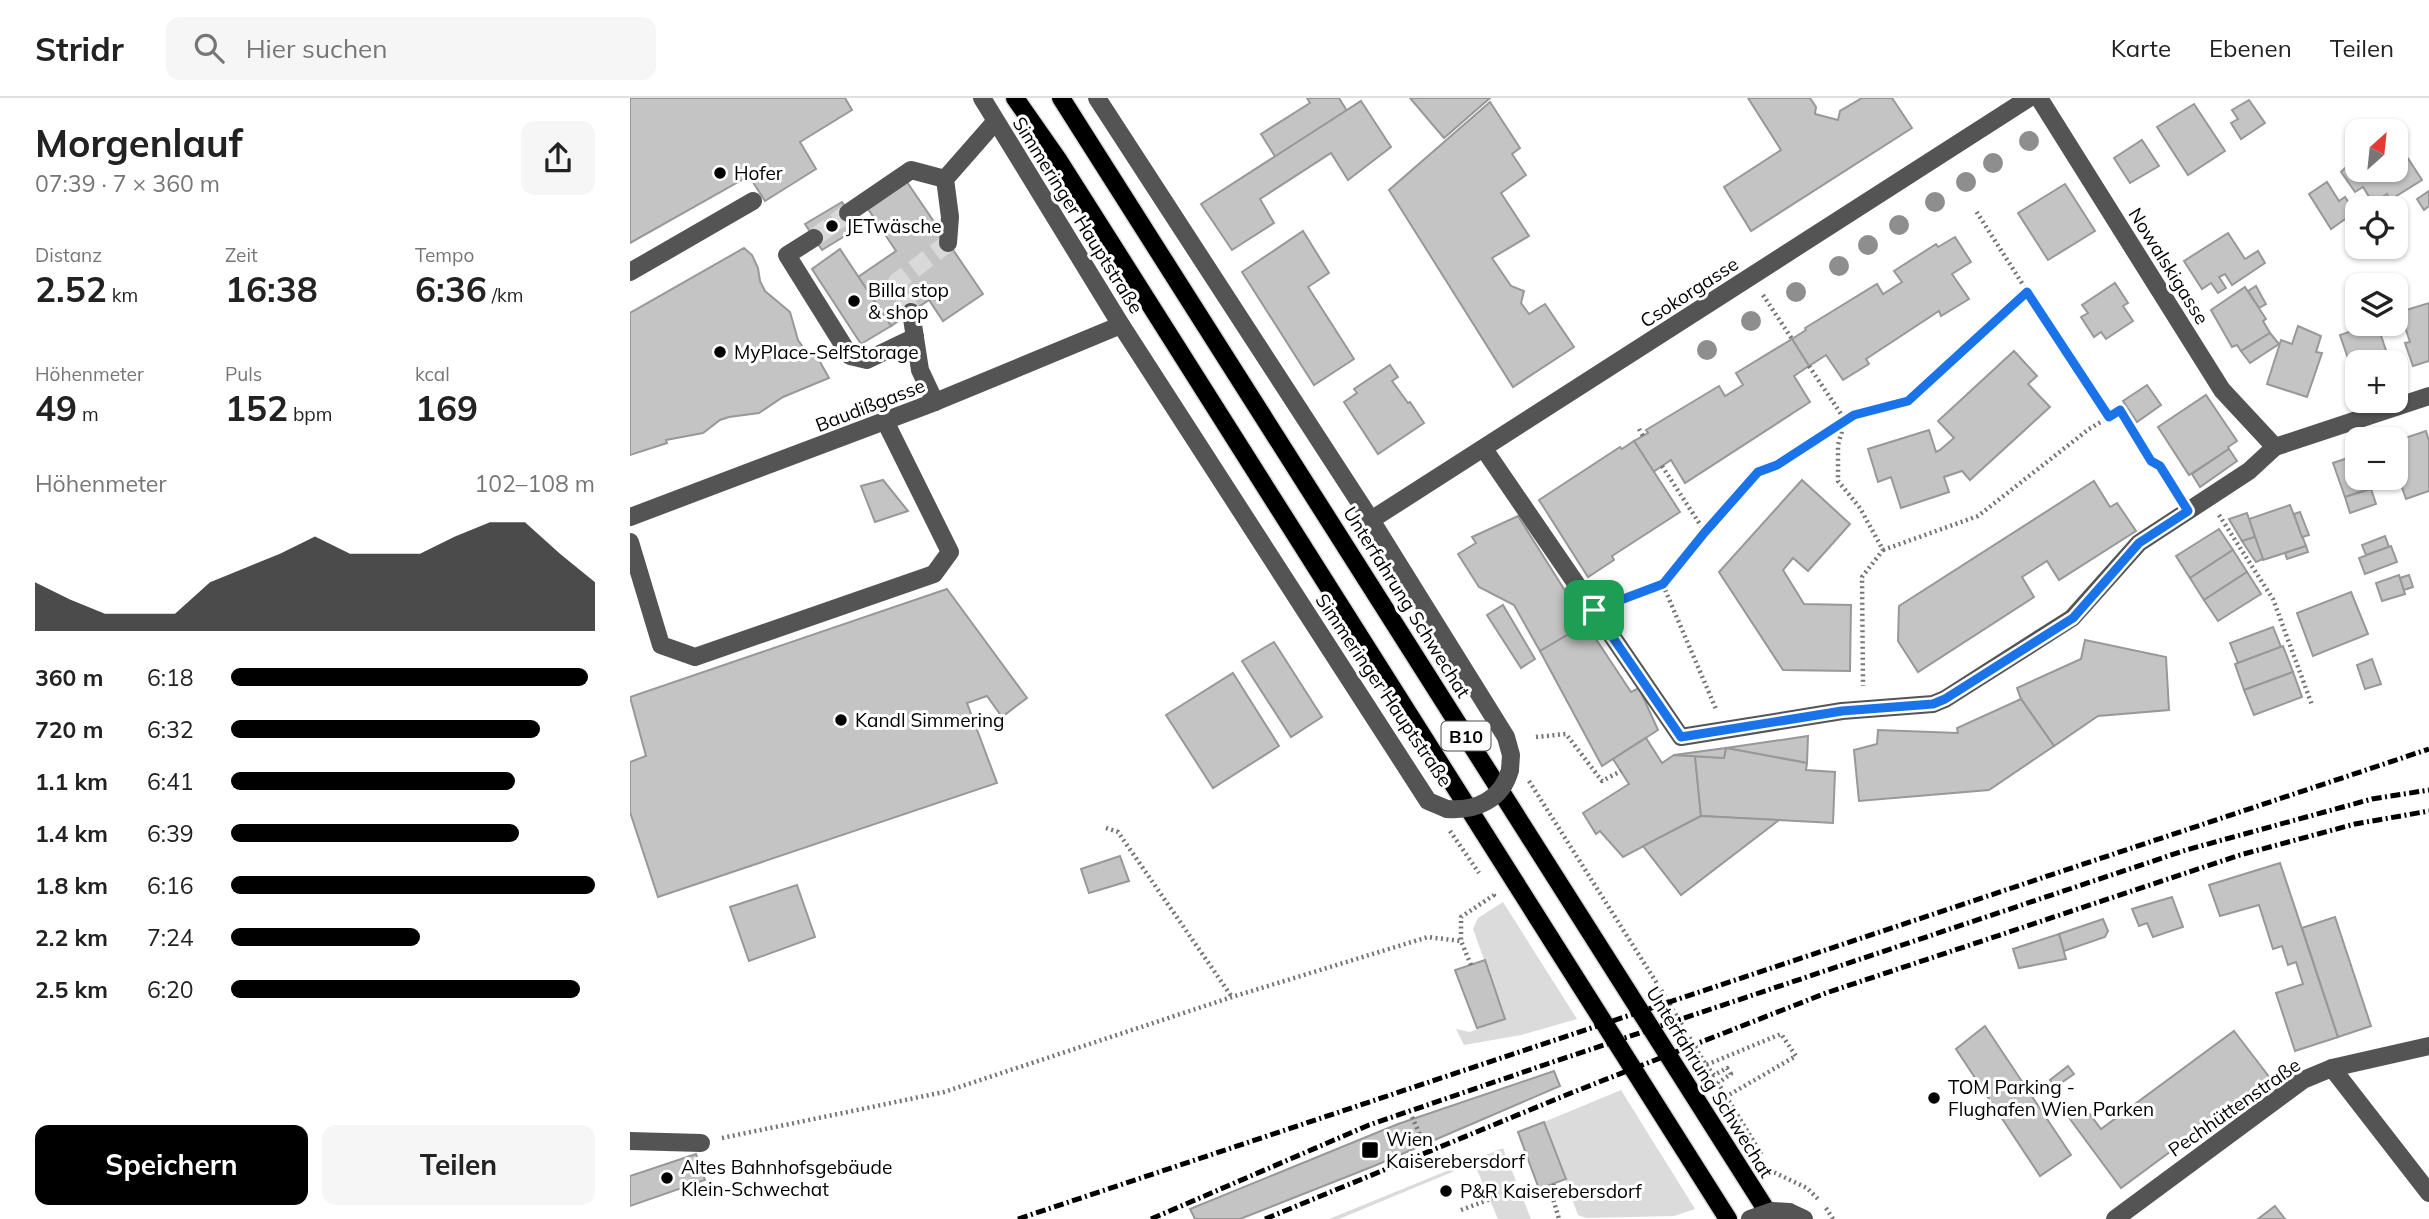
<!DOCTYPE html>
<html lang="de">
<meta charset="utf-8">
<style>
:root{--surface:#fff;--page:#f6f6f6;--text:#222;--muted:#767676;--line:#e0e0e0;--accent:#000}
body{margin:0;font-family:Mulish,sans-serif;background:var(--page);color:var(--text);height:100vh;display:flex;flex-direction:column;font-size:26px;white-space:nowrap}
*{box-sizing:border-box;margin:0}
p{font-size:23px;color:var(--muted)}
.icon{flex:none;width:38px;height:38px;fill:none;stroke:currentColor;stroke-width:2;stroke-linecap:round;stroke-linejoin:round}
.map{position:relative;flex:1;overflow:hidden}
.panel{display:flex;flex-direction:column;background:var(--surface);width:630px}
.panel>*{flex:none}
.needle{width:46px;rotate:27deg}
.fabs{position:absolute;left:1715px;top:21px;display:grid;gap:14px}
.fabs a{display:grid;place-items:center;width:63px;height:63px;border-radius:14px;background:var(--surface);box-shadow:0 2px 5px #0004;font-size:35px}
.pin{position:absolute;display:grid;place-items:center;width:60px;height:60px;color:#fff;margin:-30px;border-radius:14px;box-shadow:0 4px 10px #0006}
.round{display:grid;place-items:center;flex:none;width:74px;height:74px;border-radius:14px;background:var(--page)}
.headline{display:flex;align-items:center;justify-content:space-between;height:119px;padding:0 35px}
h1{font-size:38px;font-weight:700;line-height:52px}
.figures{display:grid;grid-template-columns:repeat(3,1fr);gap:10px;height:119px;padding:7px 35px}
.figures div{display:grid;align-content:center}
.figures b{font-size:35px;font-weight:700}
.figures small{font-size:19px;font-weight:400}
.figures p{font-size:19px}
.chart{height:196px;padding:14px 35px}
.chart p{display:flex;justify-content:space-between}
.chart svg{width:100%;height:126px;margin-top:7px;fill:var(--accent);opacity:.7}
.action{display:flex;gap:14px;margin-top:auto;padding:14px 35px}
.action a{flex:1;height:80px;border-radius:14px;background:var(--accent);color:#fff;font-size:28px;font-weight:700;line-height:80px;text-align:center}
.action a+a{background:var(--page);color:var(--text)}
ul{padding:0 35px;list-style:none;font-size:23px}
li{display:grid;grid-template-columns:112px 84px 1fr;align-items:center;height:52px}
li i{height:18px;border-radius:9px;background:var(--accent)}
header{display:flex;align-items:center;gap:42px;box-sizing:border-box;height:98px;padding:0 35px;background:var(--surface);border-bottom:2px solid var(--line)}
header strong{font-size:33px}
nav{display:flex;gap:38px;margin-inline-start:auto;font-size:24px}
.search{width:490px;height:63px;background:var(--page);display:flex;align-items:center;gap:18px;box-sizing:border-box;padding:0 24px;border-radius:14px;color:var(--muted);font-size:26px}
main{display:flex;flex:1;min-height:0}
.map>svg:first-child{display:block}
</style>
<header>
<strong>Stridr</strong>
<div class="search"><svg class="icon" aria-label="search" viewBox="0 0 24 24"><circle cx="10" cy="10" r="6"/><path d="M15 15l6 6"/></svg>Hier suchen</div>
<nav><a>Karte</a><a>Ebenen</a><a>Teilen</a></nav>
</header>
<main>
<section class="panel">
<div class="headline"><div><h1>Morgenlauf</h1><p>07:39 · 7 × 360 m</p></div><a class="round"><svg class="icon" aria-label="share" viewBox="0 0 24 24"><path d="M12 15V3M7 8l5-5 5 5M5 13v7h14v-7"/></svg></a></div>
<div class="figures">
<div><p>Distanz</p><b>2.52<small> km</small></b></div>
<div><p>Zeit</p><b>16:38</b></div>
<div><p>Tempo</p><b>6:36<small> /km</small></b></div>
</div>
<div class="figures">
<div><p>Höhenmeter</p><b>49<small> m</small></b></div>
<div><p>Puls</p><b>152<small> bpm</small></b></div>
<div><p>kcal</p><b>169</b></div>
</div>
<div class="chart"><p><span>Höhenmeter</span>102–108 m</p>
<svg viewBox="0 0 160 44" preserveAspectRatio="none"><path d="M0 44V27L10 33L20 38L30 38L40 38L50 27L60 22L70 17L80 11L90 17L100 17L110 17L120 11L130 6L140 6L150 17L160 27V44z"/></svg>
</div>
<ul>
<li><b>360 m</b>6:18<i style="width:98%"></i></li>
<li><b>720 m</b>6:32<i style="width:85%"></i></li>
<li><b>1.1 km</b>6:41<i style="width:78%"></i></li>
<li><b>1.4 km</b>6:39<i style="width:79%"></i></li>
<li><b>1.8 km</b>6:16<i style="width:100%"></i></li>
<li><b>2.2 km</b>7:24<i style="width:52%"></i></li>
<li><b>2.5 km</b>6:20<i style="width:96%"></i></li>
</ul>
<div class="action"><a>Speichern</a><a>Teilen</a></div>
</section>
<div class="map">
<svg width="1799" height="1121" viewBox="0 0 1799 1121">
<rect width="100%" height="100%" fill="#fff"/>
<g fill="#dbdbdb">
<path d="M873,804L947,921L891,937L834,947L826,931L840,934L875,920L843,831L848,820Z"/>
<path d="M991,992L1065,1111L1044,1118L956,1120L948,1117L914,1024Z"/>
<path d="M873,1050L901,1121H868L844,1065L709,1121H699Z"/>
</g>
<g fill="#c4c4c4" stroke="#989898" stroke-width="2">
<path d="M0,0H215L222,12L170,44L186,71L135,103L119,78L0,145Z"/>
<path d="M677,0H709L717,13L646,60L631,36L680,5Z"/>
<path d="M780,0H860L814,40Z"/>
<path d="M1118,0H1180L1186,9L1185,16L1208,22L1210,13L1232,0H1262L1282,30L1121,133L1094,89L1151,52Z"/>
<path d="M1619,2L1635,25L1611,41L1601,25L1608,21L1602,12Z"/>
<path d="M731,3L761,49L718,82L701,55L630,101L644,125L602,152L571,106Z"/>
<path d="M860,4L890,50L882,56L896,77L871,95L899,138L862,160L881,188L894,193L891,205L899,216L915,206L944,249L883,289L759,92Z"/>
<path d="M1564,6L1595,53L1558,77L1527,29Z"/>
<path d="M1512,42L1529,68L1500,85L1484,60Z"/>
<path d="M1766,42L1792,82L1760,102L1757,96L1743,105L1733,89L1725,94L1711,74L1727,59V72H1766Z"/>
<path d="M277,84L353,196L313,223L299,202L261,228L228,179L266,153L238,111Z"/>
<path d="M1697,84L1709,103L1715,99L1725,114L1701,131L1679,96Z"/>
<path d="M1435,86L1465,133L1418,162L1388,115Z"/>
<path d="M1799,93V108L1794,112L1787,101Z"/>
<path d="M212,104L228,130L192,152L175,126Z"/>
<path d="M1766,112L1772,123L1766,127Z"/>
<path d="M673,133L699,175L678,189L724,261L684,287L612,174Z"/>
<path d="M1598,135L1615,161L1628,153L1635,165L1602,187L1595,176L1589,179L1596,190L1588,195L1581,185L1572,191L1554,163Z"/>
<path d="M1325,139L1341,164L1322,176L1339,201L1311,218L1309,213L1236,261L1239,266L1213,282L1196,257L1179,268L1162,241L1176,232L1175,230L1247,186L1253,196L1272,184L1264,173L1306,146L1308,149Z"/>
<path d="M114,150L122,157L128,170L130,183L135,193L160,214L168,242L175,252L189,262L199,280L153,299L129,315L99,319L90,322L73,335L36,342L37,345L0,357V215Z"/>
<path d="M210,151L261,228L231,246L182,171Z"/>
<path d="M1485,185L1498,205L1493,208L1503,223L1476,241L1471,234L1464,239L1451,219L1458,215L1452,207Z"/>
<path d="M1626,188L1636,206L1629,210L1618,193Z"/>
<path d="M1615,189L1636,221L1633,223L1640,235L1611,253L1607,247L1602,249L1581,212Z"/>
<path d="M1799,205V263L1783,268L1775,245L1780,244L1770,214Z"/>
<path d="M1742,226H1747L1760,264H1727L1726,284L1710,237Z"/>
<path d="M1668,228L1691,238L1686,254L1692,255L1677,299L1637,286L1651,242L1662,246Z"/>
<path d="M1640,235L1649,246L1620,265L1611,253Z"/>
<path d="M1162,241L1179,268L1164,278L1180,304L1055,385L1041,362L1023,374L1004,343L1018,335L1016,332L1089,288L1095,298L1113,287L1106,275Z"/>
<path d="M1384,253L1407,278L1398,286L1420,309L1340,382L1332,373L1314,379L1319,394L1271,410L1261,379L1248,384L1238,351L1299,332L1306,354L1310,352L1324,340L1308,323Z"/>
<path d="M760,267L768,279L762,283L778,305L780,304L794,325L748,356L714,304L727,295L724,291Z"/>
<path d="M1517,287L1531,307L1507,324L1493,303Z"/>
<path d="M1576,297L1607,343L1598,349L1599,351L1559,377L1528,329Z"/>
<path d="M1796,333L1799,343V393L1776,401L1769,381L1759,384L1758,380H1766V343Z"/>
<path d="M1004,343L1050,414L982,458L984,462L958,479L909,402L990,349L992,351Z"/>
<path d="M1599,351L1607,363L1570,389L1562,376Z"/>
<path d="M1727,357V380H1758L1759,384L1715,399L1703,365Z"/>
<path d="M253,382L278,413L245,424L231,388Z"/>
<path d="M1172,382L1220,426L1178,473L1163,460L1153,472L1174,506L1221,507L1220,573L1153,572L1089,474Z"/>
<path d="M1464,383L1480,409L1487,405L1506,433L1429,482L1417,463L1392,479L1404,499L1288,574L1268,543L1269,508Z"/>
<path d="M1741,391L1746,406L1720,415L1715,399Z"/>
<path d="M1660,407L1676,448L1633,462L1619,421Z"/>
<path d="M1670,414L1679,437L1672,439L1664,416Z"/>
<path d="M1617,415L1625,439L1612,443L1599,421Z"/>
<path d="M888,418L956,526L910,553L884,507L849,489L828,456L846,445L842,439Z"/>
<path d="M1589,431L1603,452L1560,480L1546,458Z"/>
<path d="M1755,438L1759,449L1736,457L1732,447Z"/>
<path d="M1625,439L1633,461L1626,464L1612,443Z"/>
<path d="M1676,448L1678,454L1657,461L1655,455Z"/>
<path d="M1761,448L1767,464L1735,476L1729,460Z"/>
<path d="M1603,452L1617,474L1574,502L1560,480Z"/>
<path d="M1617,474L1631,496L1588,523L1574,502Z"/>
<path d="M1769,477L1775,496L1752,503L1746,485Z"/>
<path d="M1779,477L1783,489L1774,492L1770,480Z"/>
<path d="M317,491L397,600L372,619L357,598L337,605L367,685L28,799L0,714V664L16,658L0,599Z"/>
<path d="M1721,494L1738,536L1683,558L1667,515Z"/>
<path d="M873,507L905,561L891,570L857,517Z"/>
<path d="M956,526L1001,594L1009,590L1028,632L972,668L910,553Z"/>
<path d="M1643,529L1651,549L1608,565L1600,545Z"/>
<path d="M1455,542L1536,559L1539,612L1468,618L1424,648L1391,601L1387,590L1451,561Z"/>
<path d="M644,544L692,619L661,639L612,563Z"/>
<path d="M1653,548L1663,574L1614,592L1605,566Z"/>
<path d="M1742,561L1751,586L1735,591L1727,567Z"/>
<path d="M1663,574L1672,599L1624,617L1614,592Z"/>
<path d="M603,575L649,648L583,690L536,617Z"/>
<path d="M1391,601L1424,648L1359,692L1229,703L1224,652L1247,646L1248,632L1328,635L1327,630Z"/>
<path d="M1178,638L1177,665L1096,650Z"/>
<path d="M1016,640L1032,665L1044,657L1065,658L1071,718L993,759L970,733L966,736L953,715L999,686L983,661Z"/>
<path d="M1096,650L1177,665L1176,672L1205,674L1203,725L1071,718L1065,658L1094,660Z"/>
<path d="M1096,650L1094,660L1044,657Z"/>
<path d="M1071,718L1149,722L1051,797L1013,748Z"/>
<path d="M490,758L499,783L459,795L451,771Z"/>
<path d="M1650,765L1708,939L1665,953L1646,895L1673,886L1666,864L1658,867L1652,848L1643,851L1629,807L1590,818L1579,787Z"/>
<path d="M167,787L185,839L119,863L100,809Z"/>
<path d="M1542,799L1553,829L1523,839L1517,825L1509,828L1502,811Z"/>
<path d="M1705,819L1741,928L1708,939L1672,830Z"/>
<path d="M1473,821L1478,833L1475,839L1434,853L1429,836Z"/>
<path d="M1429,836L1436,861L1389,870L1383,851Z"/>
<path d="M855,862L875,921L847,930L825,872Z"/>
<path d="M1355,928L1441,1057L1410,1078L1326,951Z"/>
<path d="M1604,933L1640,980L1491,1090L1437,1017L1452,1006L1471,1031Z"/>
<path d="M1438,968L1444,976L1425,989L1420,982Z"/>
<path d="M924,973L930,988L744,1068L610,1121H565L560,1111L768,1026Z"/>
<path d="M914,1024L936,1081L909,1091L888,1034Z"/>
<path d="M66,1056L75,1082L0,1108V1078Z"/>
<path d="M1645,1108L1655,1121H1628Z"/>
</g>
<g fill="none" stroke-linecap="round" stroke-linejoin="round">
<g stroke="#d9d9d9" stroke-width="18" stroke-dasharray="18 9" stroke-linecap="butt">
<path d="M184,140L218,115"/>
<path d="M281,214L267,184L318,145"/>
</g>
<g stroke="#dbdbdb" stroke-width="21">
<g id="major">
<path d="M385,0L429,63L500,175L1098,1121"/>
<path d="M431,0L1142,1121"/>
</g>
</g>
<g stroke="#767676" stroke-width="4.5" stroke-dasharray="2 3.5" stroke-linecap="butt">
<path d="M1397,193L1479,319L1490,312L1521,363L1529,368L1546,393"/>
<path d="M1133,197L1162,241"/>
<path d="M1179,268L1215,322L1208,347V383L1230,410L1253,452L1232,479L1233,588"/>
<path d="M1009,331L1013,338"/>
<path d="M1032,368L1075,434"/>
<path d="M1589,417L1643,501L1682,607"/>
<path d="M1253,452L1348,418L1459,331L1479,319"/>
<path d="M1033,487L1086,611"/>
<path d="M984,504L1033,487L1075,434L1127,374L1147,367L1224,317L1278,303L1397,193L1346,113"/>
<path d="M906,639L936,636L972,683L991,673"/>
<path d="M899,683L1028,887L1076,967L1151,936L1166,958L1097,998"/>
<path d="M476,730L488,734L602,899"/>
<path d="M820,733L849,775"/>
<path d="M841,867L831,843V819L864,797L862,794"/>
<path d="M1076,967L1084,977L1097,970L1101,976L1088,985L1132,1057"/>
<path d="M782,1019L795,1048"/>
<path d="M92,1040L314,994L602,899L798,839L831,843"/>
<path d="M1140,1071L1143,1074L1177,1090L1188,1101"/>
<path d="M924,1086L922,1097L929,1121"/>
<path d="M1196,1110L1203,1121"/>
<path d="M831,1112L890,1090L922,1097"/>
</g>
<g stroke="#545454" stroke-width="18">
<path d="M352,0L491,227L798,703L817,711"/>
<path d="M467,0L741,422L876,639L881,657L880,672"/>
<path d="M1409,0L1592,292L1645,349L1799,298"/>
<path d="M218,115L281,72L315,81"/>
<path d="M184,140L157,157L220,258L237,262L285,239"/>
<path d="M318,145L320,119L315,81L365,24"/>
<path d="M0,174L123,103"/>
<path d="M281,214L290,272L305,304"/>
<path d="M854,351L1051,639L1212,613L1303,606L1315,601L1442,520L1509,445L1619,373L1645,349"/>
<path d="M0,419L305,304L491,227"/>
<path d="M741,422L1399,0"/>
<path d="M0,444L31,547L65,559L304,476L320,454L255,323"/>
<path d="M1702,970L1799,1095"/>
<path d="M0,1043L71,1045"/>
<path d="M1159,1114L1174,1121"/>
<path d="M1485,1121L1673,982L1702,970L1799,948"/>
</g>
<use href="#major" stroke="#000" stroke-width="18"/>
<g stroke="#000" stroke-width="5" stroke-dasharray="10 3.5 2 3.5" stroke-linecap="butt">
<path d="M388,1121L1799,651"/>
<path d="M521,1121L739,1027L917,966L1556,752L1742,701L1799,692"/>
<path d="M635,1121L941,995L1196,895L1610,757L1725,726L1799,713"/>
</g>
<g stroke="#545454" stroke-width="18">
<path d="M817,711C846,713 872,702 880,672"/>
<path d="M1120,1121L1143,1113L1159,1114"/>
</g>
</g>
<g fill="#8e8e8e">
<circle cx="1399" cy="43" r="10"/>
<circle cx="1363" cy="65" r="10"/>
<circle cx="1336" cy="84" r="10"/>
<circle cx="1305" cy="104" r="10"/>
<circle cx="1269" cy="127" r="10"/>
<circle cx="1238" cy="147" r="10"/>
<circle cx="1209" cy="168" r="10"/>
<circle cx="1166" cy="194" r="10"/>
<circle cx="1121" cy="223" r="10"/>
<circle cx="1077" cy="252" r="10"/>
</g>
<g fill="none" stroke-linecap="round" stroke-linejoin="round">
<g stroke="#fff" stroke-width="14">
<path id="route" d="M1397,194L1479,319L1490,312L1521,363L1530,368L1558,413L1509,445L1443,520L1315,601L1303,606L1212,613L1051,639L964,512L1033,486L1075,434L1128,374L1147,367L1224,317L1278,303Z"/>
</g>
<use href="#route" stroke="#1a73e8" stroke-width="9"/>
</g>
<g fill="#000" stroke="#fff" stroke-width="2.5">
<circle cx="90" cy="75" r="7"/>
<circle cx="202" cy="128" r="7"/>
<circle cx="224" cy="203" r="7"/>
<circle cx="90" cy="254" r="7"/>
<circle cx="211" cy="622" r="7"/>
<circle cx="1304" cy="1000" r="7"/>
<rect x="731" y="1043" width="18" height="18" rx="3.5"/>
<circle cx="37" cy="1080" r="7"/>
<circle cx="816" cy="1093" r="7"/>
</g>
<g text-anchor="middle" dominant-baseline="central" stroke-width="6" stroke-linejoin="round" paint-order="stroke">
<rect fill="#fff" stroke="#4c4c4c" stroke-width="2" x="811.5" y="623.5" width="49" height="29" rx="5"/>
<g font-size="18" font-weight="bold" fill="#000">
<text x="836" y="638">B10</text>
</g>
<g font-size="19" fill="#000" stroke="#fff" text-anchor="start">
<text x="104" y="75">Hofer</text>
<text x="216" y="128">JETwäsche</text>
<text x="238" y="192">Billa stop<tspan x="238" dy="22">&amp; shop</tspan></text>
<text x="104" y="254">MyPlace-SelfStorage</text>
<text x="225" y="622">Kandl Simmering</text>
<text x="1318" y="989">TOM Parking -<tspan x="1318" dy="22">Flughafen Wien Parken</tspan></text>
<text x="756" y="1041">Wien<tspan x="756" dy="22">Kaiserebersdorf</tspan></text>
<text x="51" y="1069">Altes Bahnhofsgebäude<tspan x="51" dy="22">Klein-Schwechat</tspan></text>
<text x="830" y="1093">P&amp;R Kaiserebersdorf</text>
</g>
<g font-size="19" fill="#000" stroke="#fff">
<text transform="translate(448 117) rotate(58)">Simmeringer Hauptstraße</text>
<text transform="translate(1539 168) rotate(58)">Nowalskigasse</text>
<text transform="translate(1059 194) rotate(-33)">Csokorgasse</text>
<text transform="translate(240 307) rotate(-21)">Baudißgasse</text>
<text transform="translate(777 504) rotate(58)">Unterfahrung Schwechat</text>
<text transform="translate(754 592) rotate(56)">Simmeringer Hauptstraße</text>
<text transform="translate(1080 984) rotate(58)">Unterfahrung Schwechat</text>
<text transform="translate(1604 1009) rotate(-35)">Pechhüttenstraße</text>
</g>
</g>
</svg>
<div class="fabs">
<a><svg class="needle" viewBox="-14 -14 28 28"><path d="M0-13l5 13h-10z" fill="#e53935"/><path d="M0 13l5-13h-10z" fill="#767676"/></svg></a>
<a><svg class="icon" aria-label="locate" viewBox="0 0 24 24"><circle cx="12" cy="12" r="6"/><path d="M12 2v4M12 18v4M2 12h4M18 12h4"/></svg></a>
<a><svg class="icon" aria-label="layers" viewBox="0 0 24 24"><path d="M12 4l9 5-9 5-9-5zM3 14l9 5 9-5"/></svg></a>
<a>+</a>
<a>−</a>
</div>
<div class="pin" style="left:964px;top:512px;background:#1e9e55"><svg class="icon" aria-label="arrive" viewBox="0 0 24 24"><path d="M6 21V4h12l-3 4 3 4H6"/></svg></div>
</div>
</main>
